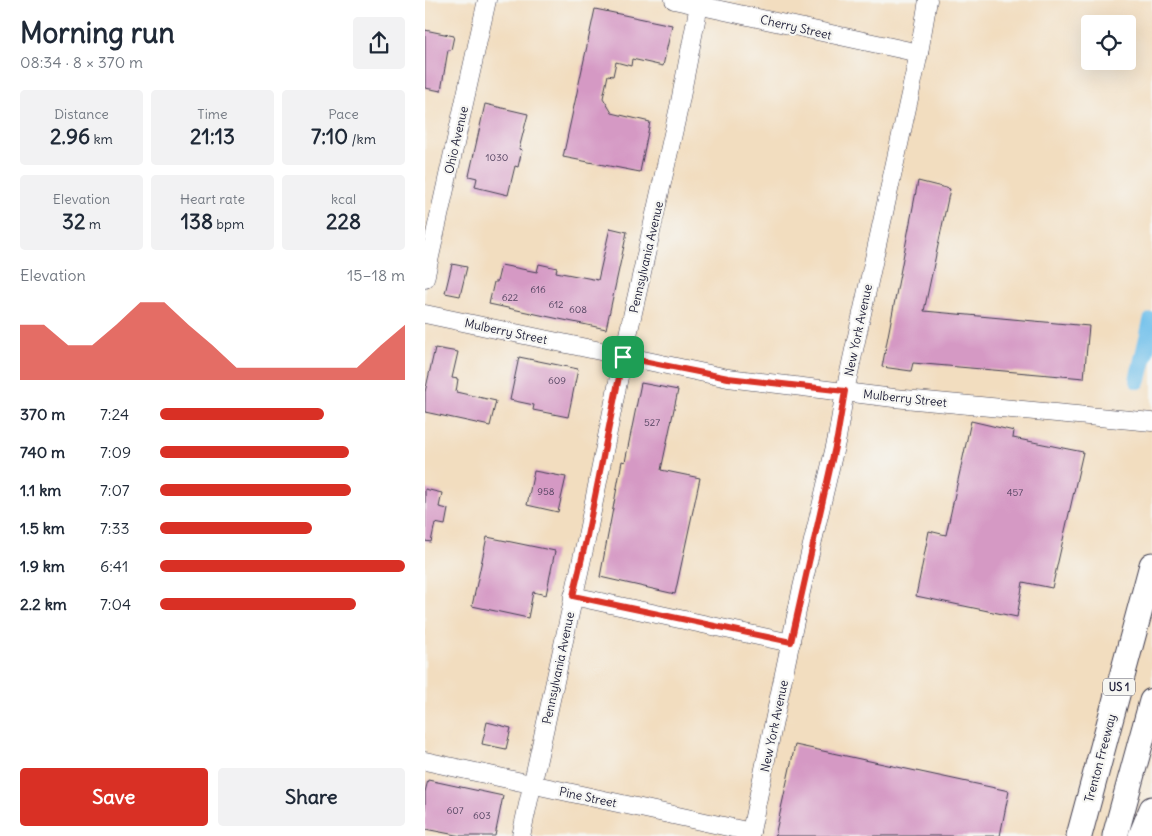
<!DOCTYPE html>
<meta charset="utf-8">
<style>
:root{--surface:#fff;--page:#f2f2f3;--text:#1f2937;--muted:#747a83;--accent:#d93025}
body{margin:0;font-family:Delius,sans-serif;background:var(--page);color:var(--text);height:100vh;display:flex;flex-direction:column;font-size:19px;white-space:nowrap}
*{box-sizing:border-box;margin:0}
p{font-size:16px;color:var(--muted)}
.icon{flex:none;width:28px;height:28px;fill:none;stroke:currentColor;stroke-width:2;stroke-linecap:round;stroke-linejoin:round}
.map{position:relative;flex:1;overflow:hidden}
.sheet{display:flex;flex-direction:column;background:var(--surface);width:425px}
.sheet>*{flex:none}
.buttons{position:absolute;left:656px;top:15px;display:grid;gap:10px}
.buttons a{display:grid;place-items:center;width:55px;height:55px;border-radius:5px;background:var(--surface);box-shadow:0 5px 20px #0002;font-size:25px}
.pin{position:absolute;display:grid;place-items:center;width:42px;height:42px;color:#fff;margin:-21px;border-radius:10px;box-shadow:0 2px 8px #0006}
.round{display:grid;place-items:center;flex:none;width:52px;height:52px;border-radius:5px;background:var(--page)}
.summary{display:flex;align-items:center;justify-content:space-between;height:85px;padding:0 20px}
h1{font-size:28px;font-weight:800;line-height:38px}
.figures{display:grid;grid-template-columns:repeat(3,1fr);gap:8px;height:85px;padding:5px 20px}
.figures div{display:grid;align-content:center;border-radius:5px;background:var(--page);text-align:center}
.figures b{font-size:21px;font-weight:800}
.figures small{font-size:14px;font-weight:400}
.figures p{font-size:14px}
.chart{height:140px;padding:10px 20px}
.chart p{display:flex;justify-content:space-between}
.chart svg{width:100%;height:90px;margin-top:5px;fill:var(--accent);opacity:.7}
.cta{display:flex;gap:10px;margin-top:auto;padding:10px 20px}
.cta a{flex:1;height:58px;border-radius:5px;background:var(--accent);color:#fff;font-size:20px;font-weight:800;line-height:58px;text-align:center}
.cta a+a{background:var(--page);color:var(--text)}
ul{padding:0 20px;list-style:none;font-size:16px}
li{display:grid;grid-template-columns:80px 60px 1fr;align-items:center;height:38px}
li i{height:12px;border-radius:6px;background:var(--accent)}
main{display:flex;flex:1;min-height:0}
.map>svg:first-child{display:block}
</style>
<main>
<section class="sheet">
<div class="summary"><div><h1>Morning run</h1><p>08:34 · 8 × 370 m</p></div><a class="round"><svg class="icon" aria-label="share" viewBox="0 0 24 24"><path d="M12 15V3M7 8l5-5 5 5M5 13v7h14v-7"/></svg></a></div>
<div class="figures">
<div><p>Distance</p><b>2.96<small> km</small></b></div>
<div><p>Time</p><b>21:13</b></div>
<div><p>Pace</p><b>7:10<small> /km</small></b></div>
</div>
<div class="figures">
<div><p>Elevation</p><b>32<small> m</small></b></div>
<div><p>Heart rate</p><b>138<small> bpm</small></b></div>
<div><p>kcal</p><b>228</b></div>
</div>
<div class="chart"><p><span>Elevation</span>15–18 m</p>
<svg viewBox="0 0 160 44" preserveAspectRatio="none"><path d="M0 44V17L10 17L20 27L30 27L40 17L50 6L60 6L70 17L80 27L90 38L100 38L110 38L120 38L130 38L140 38L150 27L160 17V44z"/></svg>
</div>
<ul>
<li><b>370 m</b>7:24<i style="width:67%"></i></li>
<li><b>740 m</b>7:09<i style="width:77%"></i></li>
<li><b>1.1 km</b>7:07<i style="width:78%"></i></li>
<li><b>1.5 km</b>7:33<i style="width:62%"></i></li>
<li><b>1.9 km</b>6:41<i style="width:100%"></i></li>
<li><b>2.2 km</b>7:04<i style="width:80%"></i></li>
</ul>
<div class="cta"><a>Save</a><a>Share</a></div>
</section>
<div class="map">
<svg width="727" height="836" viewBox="0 0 727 836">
<rect width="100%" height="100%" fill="#f6f6f2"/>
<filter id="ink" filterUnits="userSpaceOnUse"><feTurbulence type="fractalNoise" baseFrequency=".02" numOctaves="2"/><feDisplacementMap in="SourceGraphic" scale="10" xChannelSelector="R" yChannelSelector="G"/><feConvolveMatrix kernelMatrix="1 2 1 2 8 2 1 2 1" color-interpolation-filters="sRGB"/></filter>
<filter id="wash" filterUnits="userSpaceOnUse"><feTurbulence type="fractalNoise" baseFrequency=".0096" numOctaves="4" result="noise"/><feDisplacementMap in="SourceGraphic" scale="20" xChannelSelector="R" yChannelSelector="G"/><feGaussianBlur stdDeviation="1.12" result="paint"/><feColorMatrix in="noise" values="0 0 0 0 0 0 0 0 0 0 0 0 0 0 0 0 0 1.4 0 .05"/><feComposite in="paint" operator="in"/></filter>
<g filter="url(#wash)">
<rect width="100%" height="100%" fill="#f2ddbf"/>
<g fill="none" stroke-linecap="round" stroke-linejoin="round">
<path stroke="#6fc0eb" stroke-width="18" d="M713,380L727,321"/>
</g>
<g id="blocks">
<g fill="#d599c4">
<path d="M170,9L247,25L238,66L207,59L206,66L191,62L188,76L183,75L178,98L187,113L225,122L215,172L138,157Z"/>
<path d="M0,30L29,36L26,50H23L16,91L0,88Z"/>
<path d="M60,104L103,114L94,149L97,150L93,167L90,166L83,195L50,187L52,178L44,176Z"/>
<path d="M493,181L525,189L499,311L664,326L659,378L488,363L486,371L457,367Z"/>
<path d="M185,228L202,232L181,329L64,304L69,282H72L76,265L112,272L114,264L132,268L131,272L173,280Z"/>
<path d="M27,264L42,267L35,296L20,293Z"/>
<path d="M10,348L33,352L27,378L33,379L31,392L71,401L65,426L0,412V392Z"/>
<path d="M94,357L153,369L143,417L108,410L109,405L85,400Z"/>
<path d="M216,383L253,390L236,470L275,478L250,594L175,577L197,461L200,462Z"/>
<path d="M546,421L589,431L588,438L658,452L627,588L598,582L592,617L491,596L504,531L521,535Z"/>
<path d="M109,471L141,477L133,512L102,505Z"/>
<path d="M0,489L17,493L14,507L23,509L20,525L10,523L6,542L0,541Z"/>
<path d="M62,537L130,551L121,595L108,592L103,618L47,606Z"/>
<path d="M62,722L86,728L81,749L57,744Z"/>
<path d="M370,745L584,791L575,836H350Z"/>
<path d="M3,780L78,796L70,836H36L0,829V792Z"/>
</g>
</g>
</g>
<g filter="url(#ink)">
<use href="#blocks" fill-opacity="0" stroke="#413e4f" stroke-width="1"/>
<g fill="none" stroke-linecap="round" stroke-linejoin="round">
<g stroke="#413e4f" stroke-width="19">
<g id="minor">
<path d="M249,0L494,53"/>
<path d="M0,279L62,0"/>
<path d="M0,314L303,378L469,398L727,422"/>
<path d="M148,596L366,643"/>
<path d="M0,761L326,832"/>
<path d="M96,836L162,536L198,357L254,107L275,0"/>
<path d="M325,836L376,592L412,438L420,391L494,53L503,0"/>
</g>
</g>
<g stroke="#413e4f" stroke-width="27">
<g id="highway">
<path d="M654,836L727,565"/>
<path d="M690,836L727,701"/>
<path d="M716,836L727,809"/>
</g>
</g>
<use href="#minor" stroke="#fff" stroke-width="18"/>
<use href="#highway" stroke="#fff" stroke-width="25"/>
</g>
</g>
<g fill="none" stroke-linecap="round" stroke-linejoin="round" filter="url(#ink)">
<g stroke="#fff" stroke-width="10">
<path id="route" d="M198,357L303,378L420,391L412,438L366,642L148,596L162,536Z"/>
</g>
<use href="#route" stroke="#d93025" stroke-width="6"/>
</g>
<g text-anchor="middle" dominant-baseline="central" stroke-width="4.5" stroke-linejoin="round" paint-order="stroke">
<g font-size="10" fill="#4f405d">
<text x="72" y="157">1030</text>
<text x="113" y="289">616</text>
<text x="85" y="297">622</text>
<text x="131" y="304">612</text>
<text x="153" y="309">608</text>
<text x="132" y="380">609</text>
<text x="227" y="422">527</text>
<text x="121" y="491">958</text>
<text x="590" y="492">457</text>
<text x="30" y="810">607</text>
<text x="57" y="815">603</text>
</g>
<rect fill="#f6f6f2" stroke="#626272" stroke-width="1" x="678" y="678.5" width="32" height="17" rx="4"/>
<g font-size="11" font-weight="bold" fill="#22223b">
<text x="694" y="687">US 1</text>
</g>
<g font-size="12" fill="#22223b" stroke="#f6f6f2">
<text transform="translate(371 27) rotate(13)">Cherry Street</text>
<text transform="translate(31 140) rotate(-77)">Ohio Avenue</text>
<text transform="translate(221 257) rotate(-77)">Pennsylvania Avenue</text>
<text transform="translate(433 330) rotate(-78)">New York Avenue</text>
<text transform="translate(81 331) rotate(12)">Mulberry Street</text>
<text transform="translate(480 398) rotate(6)">Mulberry Street</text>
<text transform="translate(133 668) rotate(-78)">Pennsylvania Avenue</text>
<text transform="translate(349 726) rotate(-78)">New York Avenue</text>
<text transform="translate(675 758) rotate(-75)">Trenton Freeway</text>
<text transform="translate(163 797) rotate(12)">Pine Street</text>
</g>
</g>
</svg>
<div class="buttons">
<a><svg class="icon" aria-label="locate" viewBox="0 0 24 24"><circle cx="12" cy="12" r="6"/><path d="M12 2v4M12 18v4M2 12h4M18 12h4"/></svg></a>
</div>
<div class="pin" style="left:198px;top:357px;background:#1e9e55"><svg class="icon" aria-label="arrive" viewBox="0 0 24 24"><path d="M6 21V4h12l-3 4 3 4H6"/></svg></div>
</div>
</main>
